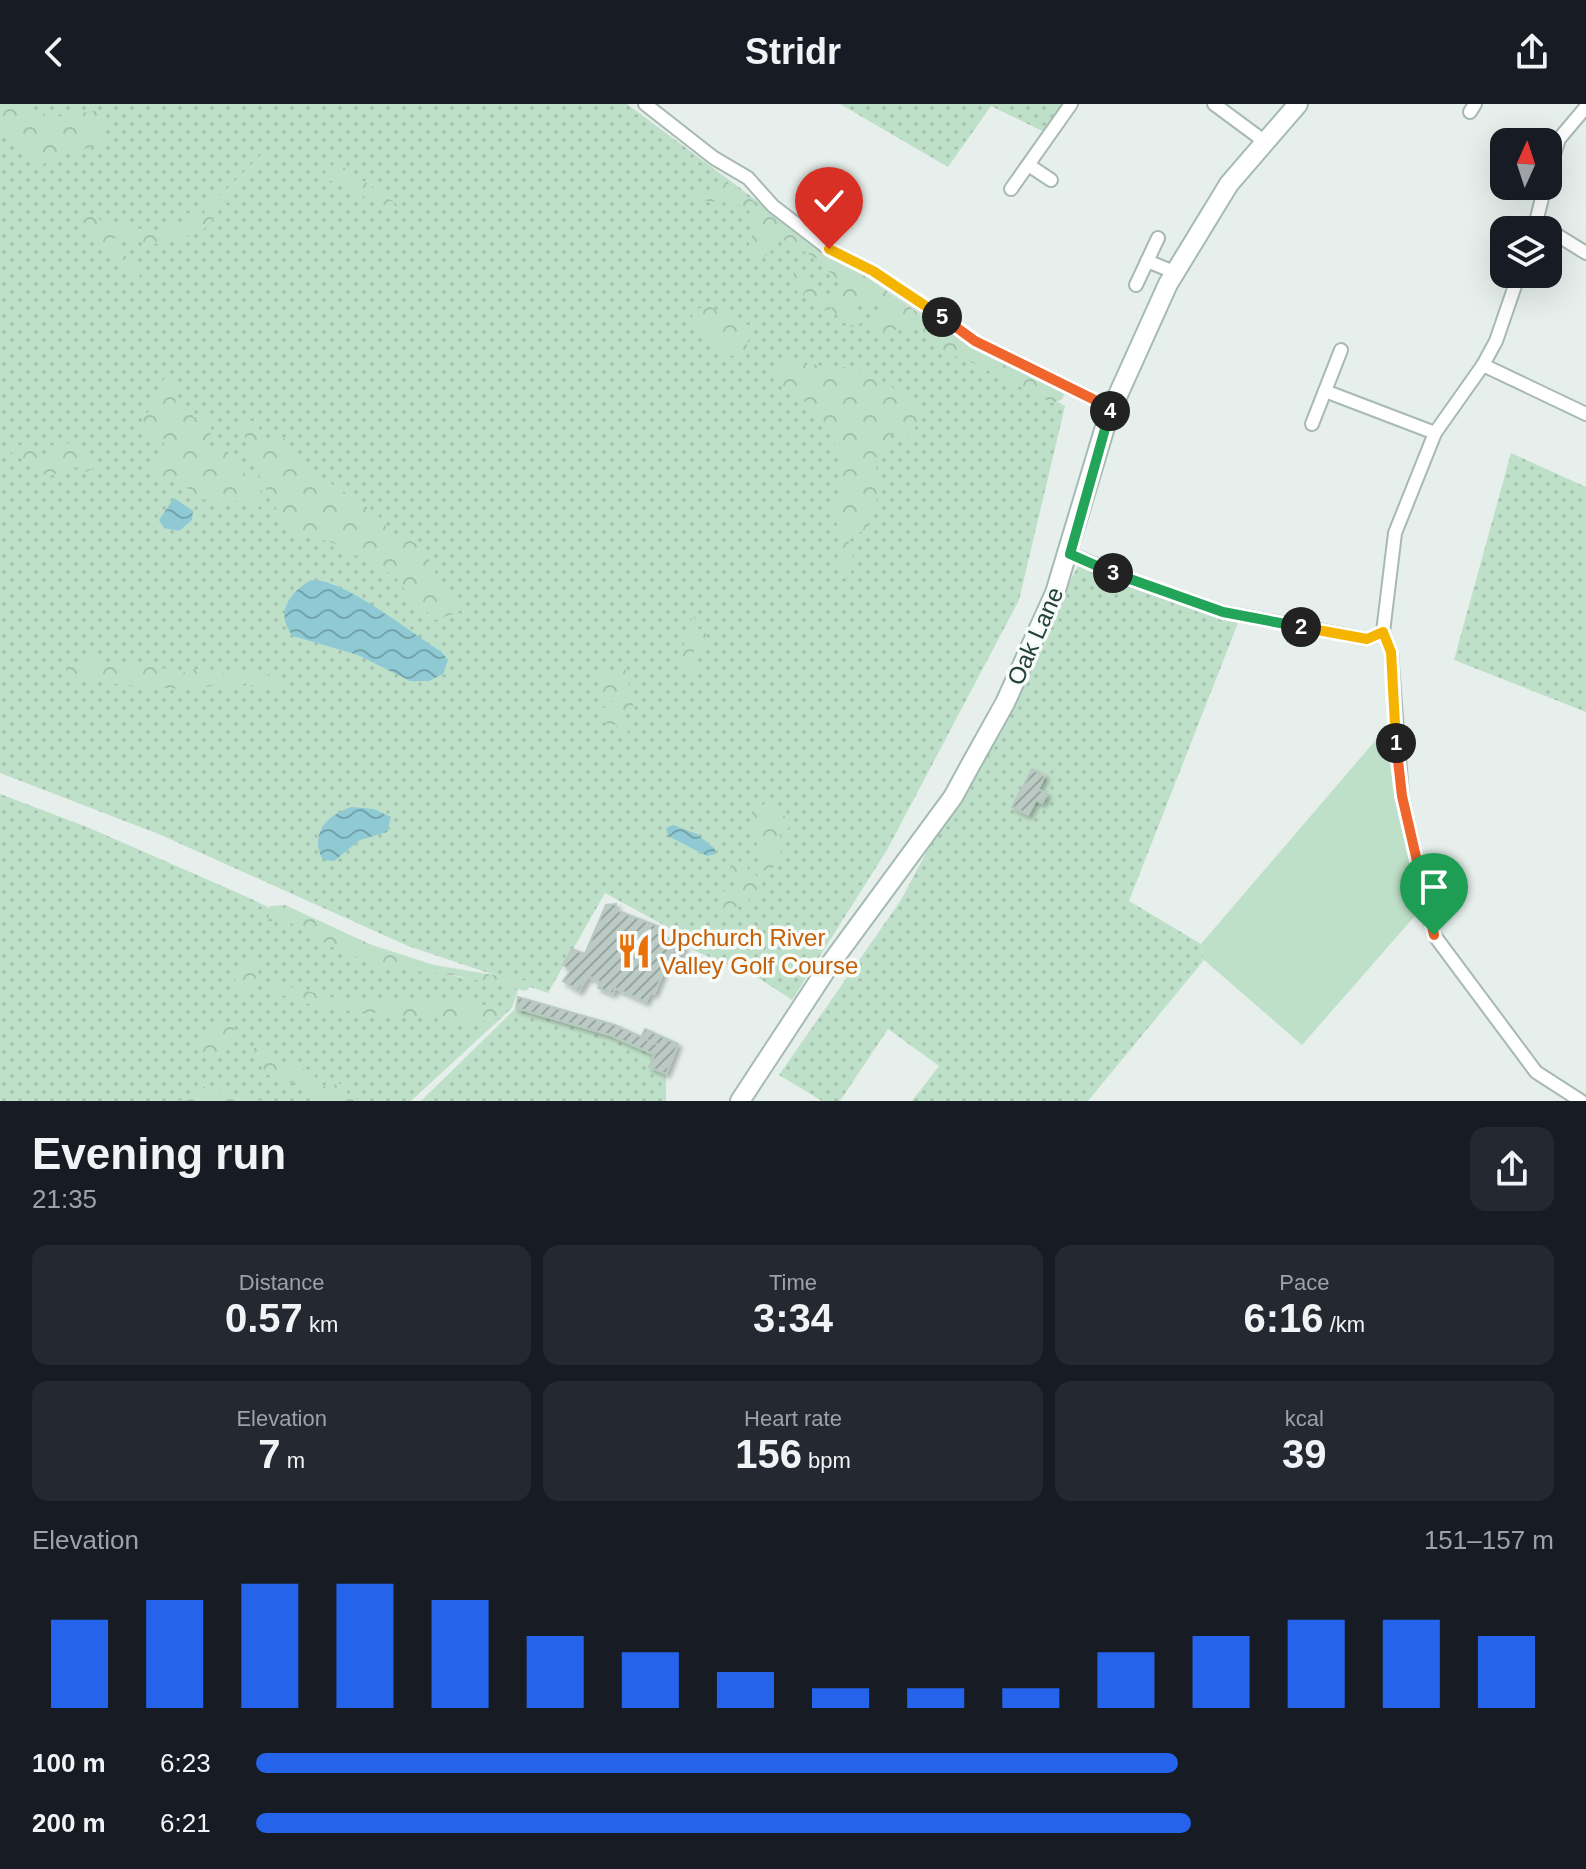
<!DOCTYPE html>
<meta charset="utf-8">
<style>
:root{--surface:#171b24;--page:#242831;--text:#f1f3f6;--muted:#9ea1a6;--accent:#2563eb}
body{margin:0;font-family:Helvetica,sans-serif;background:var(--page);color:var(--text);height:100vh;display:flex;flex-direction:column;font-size:30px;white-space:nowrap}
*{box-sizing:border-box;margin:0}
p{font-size:26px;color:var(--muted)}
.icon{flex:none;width:44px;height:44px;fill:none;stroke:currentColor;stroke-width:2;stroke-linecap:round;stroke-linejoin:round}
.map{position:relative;height:997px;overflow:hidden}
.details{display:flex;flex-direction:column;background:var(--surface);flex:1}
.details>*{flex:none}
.needle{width:52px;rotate:3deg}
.buttons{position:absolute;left:1490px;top:24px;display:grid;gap:16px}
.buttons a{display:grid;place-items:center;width:72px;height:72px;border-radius:16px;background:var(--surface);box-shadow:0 8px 32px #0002;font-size:40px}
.pin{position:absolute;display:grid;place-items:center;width:68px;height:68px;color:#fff;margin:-82px -34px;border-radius:50% 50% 50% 0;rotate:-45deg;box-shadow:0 0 8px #0007}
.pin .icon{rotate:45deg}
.km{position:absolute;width:40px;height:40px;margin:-20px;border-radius:50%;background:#222;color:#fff;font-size:22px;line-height:40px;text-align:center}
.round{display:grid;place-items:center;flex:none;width:84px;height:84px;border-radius:16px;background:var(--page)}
.overview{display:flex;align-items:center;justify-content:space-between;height:136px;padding:0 32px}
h1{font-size:44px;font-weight:600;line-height:60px}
.figures{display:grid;grid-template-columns:repeat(3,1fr);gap:12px;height:136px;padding:8px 32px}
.figures div{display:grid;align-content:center;border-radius:16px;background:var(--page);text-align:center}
.figures b{font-size:40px;font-weight:600}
.figures small{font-size:22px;font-weight:400}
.figures p{font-size:22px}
.chart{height:224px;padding:16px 32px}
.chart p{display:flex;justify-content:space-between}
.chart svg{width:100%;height:144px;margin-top:8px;stroke:var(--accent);stroke-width:6}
ul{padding:0 32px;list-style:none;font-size:26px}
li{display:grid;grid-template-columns:128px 96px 1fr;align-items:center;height:60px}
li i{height:20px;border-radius:10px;background:var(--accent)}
header{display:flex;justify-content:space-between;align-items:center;height:104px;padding:0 32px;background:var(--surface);font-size:36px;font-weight:600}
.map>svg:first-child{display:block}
</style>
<header><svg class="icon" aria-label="back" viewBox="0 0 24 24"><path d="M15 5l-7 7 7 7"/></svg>Stridr<svg class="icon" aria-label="share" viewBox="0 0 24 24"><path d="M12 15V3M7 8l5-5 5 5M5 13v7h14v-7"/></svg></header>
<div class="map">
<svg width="1586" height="997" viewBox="0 0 1586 997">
<defs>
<pattern id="grass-dots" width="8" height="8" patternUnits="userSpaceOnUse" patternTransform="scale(2)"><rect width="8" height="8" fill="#bfe0c8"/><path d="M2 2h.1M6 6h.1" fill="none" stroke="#a4c1ad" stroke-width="1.8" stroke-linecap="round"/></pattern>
<pattern id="forest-crowns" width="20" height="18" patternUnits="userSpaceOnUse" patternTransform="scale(2)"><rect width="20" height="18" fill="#bfe0c8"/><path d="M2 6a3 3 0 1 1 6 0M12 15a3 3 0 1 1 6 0" fill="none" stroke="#a4c1ad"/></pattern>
<pattern id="water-waves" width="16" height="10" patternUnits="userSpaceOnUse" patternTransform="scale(2)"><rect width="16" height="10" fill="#8ec9d4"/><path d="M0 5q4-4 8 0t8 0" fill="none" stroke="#74a5ad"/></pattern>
<pattern id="building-hatch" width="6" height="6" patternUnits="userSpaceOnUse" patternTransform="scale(2)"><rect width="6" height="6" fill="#bbcac4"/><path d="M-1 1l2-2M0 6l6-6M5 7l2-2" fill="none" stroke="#98a6a0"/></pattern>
<filter id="shadow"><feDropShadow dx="3.5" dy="3.5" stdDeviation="2" flood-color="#0004"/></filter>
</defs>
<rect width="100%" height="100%" fill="#e6efeb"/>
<g fill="url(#grass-dots)">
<path d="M0,0H627L924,221L1065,302L1019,496L887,746L792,896L757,873L693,846L669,824L605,789L548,889L408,842L161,731L0,669Z"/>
<path d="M840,0H1066L1046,29L991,2L948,63Z"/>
<path d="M1511,349L1586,383V608L1454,556Z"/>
<path d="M1078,462L1238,519L1129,797L1201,840L1204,856L1088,997H912L939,962L888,925L840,997H822L779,971L901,796Z"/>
<path d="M0,690L87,723L245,792L350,843L459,873L520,881L512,904L411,997H0Z"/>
<path d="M516,904L610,931L655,951L649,963L666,970V997H421Z"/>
</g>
<g fill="url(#forest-crowns)">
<path d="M13,0L55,13L101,6L110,17L102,27L108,40L103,44L97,40L90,45L80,44L79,51L65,46L60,56L52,54L39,63L0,19V2Z"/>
<path d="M262,50L265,61L229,92L209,121L198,129L160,140L112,134L140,171L137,178L120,165L81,115L82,111L89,109L107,120L163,128L164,121L176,120L177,128L186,126L187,109L203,114L207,98L223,89Z"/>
<path d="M336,58L398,101L397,105C374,99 354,88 336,75L330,79L325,67Z"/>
<path d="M717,70L819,146L852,163L936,221L1065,290L1061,296L1052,299L969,257L943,248L931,231L910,222L904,229L898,224L892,229H878L873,216L880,202L851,198L861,219L853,223L842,218L831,204L823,207L818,200L810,201V189L805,188L804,192L798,195L796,190L800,185L792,174L795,166L806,170L825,194L840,191V178L814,153L778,133L773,134L774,144L763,154L754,153L748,143C768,93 730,100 696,96L693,90L697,85L722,87Z"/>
<path d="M708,201L732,215L738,224L743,219L751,222L752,233L746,238L749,246L745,255C725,254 696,227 691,208Z"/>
<path d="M784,254L827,263H852L879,275L921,302L912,334L889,330L885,348L875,354L879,389L867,424L848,436L855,460L847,475L837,459L841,425C826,410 837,397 841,380C845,360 831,324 818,309C806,296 787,286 773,275Z"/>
<path d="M168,272L177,287L175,302L183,307L194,301L193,313L204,314L211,323L210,340L204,347L226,344C237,367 263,381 270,406L239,395L230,402C204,401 186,385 171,367L164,375L152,368L167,333L160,338L144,336L143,315L162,289L160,279Z"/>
<path d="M247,315L257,319L261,331L269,339L277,334L285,335L291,349L306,363L376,409L390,428L422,442C433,460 439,487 460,495L464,501L460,507L436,516L410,493L397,475L382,465L329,437L290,431L253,359L241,321Z"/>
<path d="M13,338L45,353L52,341L72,339L90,351L94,364L86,368L73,362L48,373L8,346Z"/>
<path d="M695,512L697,524L705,527L708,537L693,547L699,567L687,569L682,566C684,550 682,523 695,512Z"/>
<path d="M83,552L123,562L129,557L138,561L150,558L159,565L173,564L180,570L195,565L218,566L227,571L263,569L284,578L281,586L251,582L248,578L240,582L232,579L228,584L219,579C196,592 92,579 67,571L66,563H72Z"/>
<path d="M620,563L627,567C627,582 634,594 634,610H622L630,618L627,631L617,628L616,620L610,623L600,612L602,604L613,603L616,599L601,592L600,570H614Z"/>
<path d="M766,698L781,703L789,724L780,728L781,748L770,770L761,765L757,758L763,754C757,740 745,717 754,703L760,705Z"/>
<path d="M744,753L749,754L747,767L759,773L765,786L757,790L749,789L748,807L739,802L719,807V788L737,785L729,757L734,754L739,760Z"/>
<path d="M285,801L372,841L434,861L535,878L526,887L453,871L380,863L332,843L277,811L268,821L270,802Z"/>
<path d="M248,851L261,862L247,894L230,886Z"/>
<path d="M276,881C302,883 328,895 354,897C403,901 455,889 502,906L496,915L454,922L436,914L364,908L358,904L353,907C334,906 285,898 273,884Z"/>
<path d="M222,915L234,924L231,941L219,951L205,950L198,942L200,939Z"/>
<path d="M259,943L288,961L294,956C304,967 316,971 325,983L343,979L348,990L360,997H321L286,975L265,970L259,956L252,950V945Z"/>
<path d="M197,981L262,997H168L190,996Z"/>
</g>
<path fill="#bfe0c8" d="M1386,624L1421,805L1302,941L1204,856L1201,840Z"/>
<g fill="url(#water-waves)">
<path d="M174,394L193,407L192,416L179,427L164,424L159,416Z"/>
<path d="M311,476C344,474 412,530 441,547L448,556L443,570L429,577H410L358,551L293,532C274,509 290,488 311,476Z"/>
<path d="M351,703L374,705L391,713L387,728L360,736L334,757L323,756C309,730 327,711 351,703Z"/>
<path d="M673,721L697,730L715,745V750L707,752L668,732L666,724Z"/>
</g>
<g fill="url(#building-hatch)" stroke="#b8c9c2" stroke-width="2" filter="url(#shadow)">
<path d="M1032,665L1045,672L1038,685L1047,690L1042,699L1036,696L1028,711L1012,703Z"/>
<path d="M616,800V806L660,823L657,829L685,841L679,854L671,850L654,890L650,889L646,898L615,884L613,890L598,884L600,878L588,872L579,887L563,877L571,866L563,861L572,845L585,850L606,801Z"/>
<path d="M518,893L615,921L659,941L655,951L610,931L516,904Z"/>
<path d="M645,925L678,940L666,970L649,963L659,941L641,933Z"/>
</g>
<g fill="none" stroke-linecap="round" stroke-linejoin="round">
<g stroke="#a8b8b2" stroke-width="16">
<g id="street">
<path d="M645,0L714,54L748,74L773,102L829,145L873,167L975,237L1111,304"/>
<path d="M1214,0L1264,37"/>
<path d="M1470,8L1475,0"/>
<path d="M1030,62L1051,76"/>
<path d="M1548,69L1559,35L1586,3"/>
<path d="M1011,85L1071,0"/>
<path d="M1536,118L1586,149"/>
<path d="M1534,126L1545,82"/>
<path d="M1147,157L1174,168"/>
<path d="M1136,181L1158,134"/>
<path d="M1483,261L1586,310"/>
<path d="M1325,287L1435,329"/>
<path d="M1312,320L1341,246"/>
<path d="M1070,450L1132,476L1223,508L1367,535L1383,528L1395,429L1435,329L1483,261L1496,237L1519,170"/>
<path d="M1383,528L1391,548L1402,692L1434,831L1536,968L1581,997"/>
</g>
</g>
<g stroke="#a4bbb3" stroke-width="22">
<path id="secondary" d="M740,997L828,863L953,693L971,660L1005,599L1055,489L1108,313L1168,180L1229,80L1298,0"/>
</g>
<use href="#street" stroke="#fff" stroke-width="12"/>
<use href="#secondary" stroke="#fff" stroke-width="18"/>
</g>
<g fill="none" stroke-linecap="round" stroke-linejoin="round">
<g stroke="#fff" stroke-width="16">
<path id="split-1" d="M1396,639L1402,692L1434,831"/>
</g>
<g stroke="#fff" stroke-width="16">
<path id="split-2" d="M1301,523L1367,535L1383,528L1391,548L1396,639"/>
</g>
<g stroke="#fff" stroke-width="16">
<path id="split-3" d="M1113,469L1223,508L1301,523"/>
</g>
<g stroke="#fff" stroke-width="16">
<path id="split-4" d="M1110,307L1070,450L1113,469"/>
</g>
<g stroke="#fff" stroke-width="16">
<path id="split-5" d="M942,213L975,237L1111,304L1110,307"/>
</g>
<g stroke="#fff" stroke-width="16">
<path id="split-6" d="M829,145L873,167L942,213"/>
</g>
<use href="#split-1" stroke="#f0652b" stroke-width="10"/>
<use href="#split-2" stroke="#f5b400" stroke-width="10"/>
<use href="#split-3" stroke="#22a559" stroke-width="10"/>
<use href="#split-4" stroke="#22a559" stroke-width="10"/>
<use href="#split-5" stroke="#f0652b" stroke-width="10"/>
<use href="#split-6" stroke="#f5b400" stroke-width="10"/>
</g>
<defs>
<g id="restaurant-bare" transform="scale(2.76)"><path d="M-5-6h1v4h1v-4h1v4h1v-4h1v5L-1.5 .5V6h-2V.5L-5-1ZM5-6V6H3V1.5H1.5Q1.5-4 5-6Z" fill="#e8710a" stroke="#f7fbf9" stroke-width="2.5" paint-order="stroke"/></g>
</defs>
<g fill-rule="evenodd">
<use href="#restaurant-bare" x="634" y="847"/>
</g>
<g text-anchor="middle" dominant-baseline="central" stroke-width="7" stroke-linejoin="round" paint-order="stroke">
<g font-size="24" fill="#24423a" stroke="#f7fbf9">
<text transform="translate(1035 532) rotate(-66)">Oak Lane</text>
</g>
<g font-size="24" fill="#c56008" stroke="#f7fbf9" text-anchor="start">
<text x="660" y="833">Upchurch River<tspan x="660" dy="28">Valley Golf Course</tspan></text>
</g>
</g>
</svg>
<div class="buttons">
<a><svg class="needle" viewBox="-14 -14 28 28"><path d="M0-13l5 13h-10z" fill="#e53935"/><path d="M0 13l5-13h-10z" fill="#9ea1a6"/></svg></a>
<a><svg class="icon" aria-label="layers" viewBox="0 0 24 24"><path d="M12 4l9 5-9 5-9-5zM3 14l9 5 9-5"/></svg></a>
</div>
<div class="pin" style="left:1434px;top:831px;background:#1e9e55"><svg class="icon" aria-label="arrive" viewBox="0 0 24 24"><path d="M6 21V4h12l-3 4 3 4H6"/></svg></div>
<div class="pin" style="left:829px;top:145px;background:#d93025"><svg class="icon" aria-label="check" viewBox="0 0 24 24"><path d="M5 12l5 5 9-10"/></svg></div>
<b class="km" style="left:1396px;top:639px">1</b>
<b class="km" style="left:1301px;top:523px">2</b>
<b class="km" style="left:1113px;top:469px">3</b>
<b class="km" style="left:1110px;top:307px">4</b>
<b class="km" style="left:942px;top:213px">5</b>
</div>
<section class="details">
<div class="overview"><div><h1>Evening run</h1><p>21:35</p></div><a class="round"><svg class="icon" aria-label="share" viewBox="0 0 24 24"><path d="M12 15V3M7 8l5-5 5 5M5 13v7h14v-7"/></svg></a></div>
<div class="figures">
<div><p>Distance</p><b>0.57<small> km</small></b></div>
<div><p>Time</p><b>3:34</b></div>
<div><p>Pace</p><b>6:16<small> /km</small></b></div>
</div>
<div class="figures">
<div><p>Elevation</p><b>7<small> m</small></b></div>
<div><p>Heart rate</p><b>156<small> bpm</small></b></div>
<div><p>kcal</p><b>39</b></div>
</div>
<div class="chart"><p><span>Elevation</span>151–157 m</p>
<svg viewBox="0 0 160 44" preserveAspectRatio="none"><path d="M5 44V17M15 44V11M25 44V6M35 44V6M45 44V11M55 44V22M65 44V27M75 44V33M85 44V38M95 44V38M105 44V38M115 44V27M125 44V22M135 44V17M145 44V17M155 44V22"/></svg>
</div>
<ul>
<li><b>100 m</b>6:23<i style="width:71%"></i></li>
<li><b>200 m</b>6:21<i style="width:72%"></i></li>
</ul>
</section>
